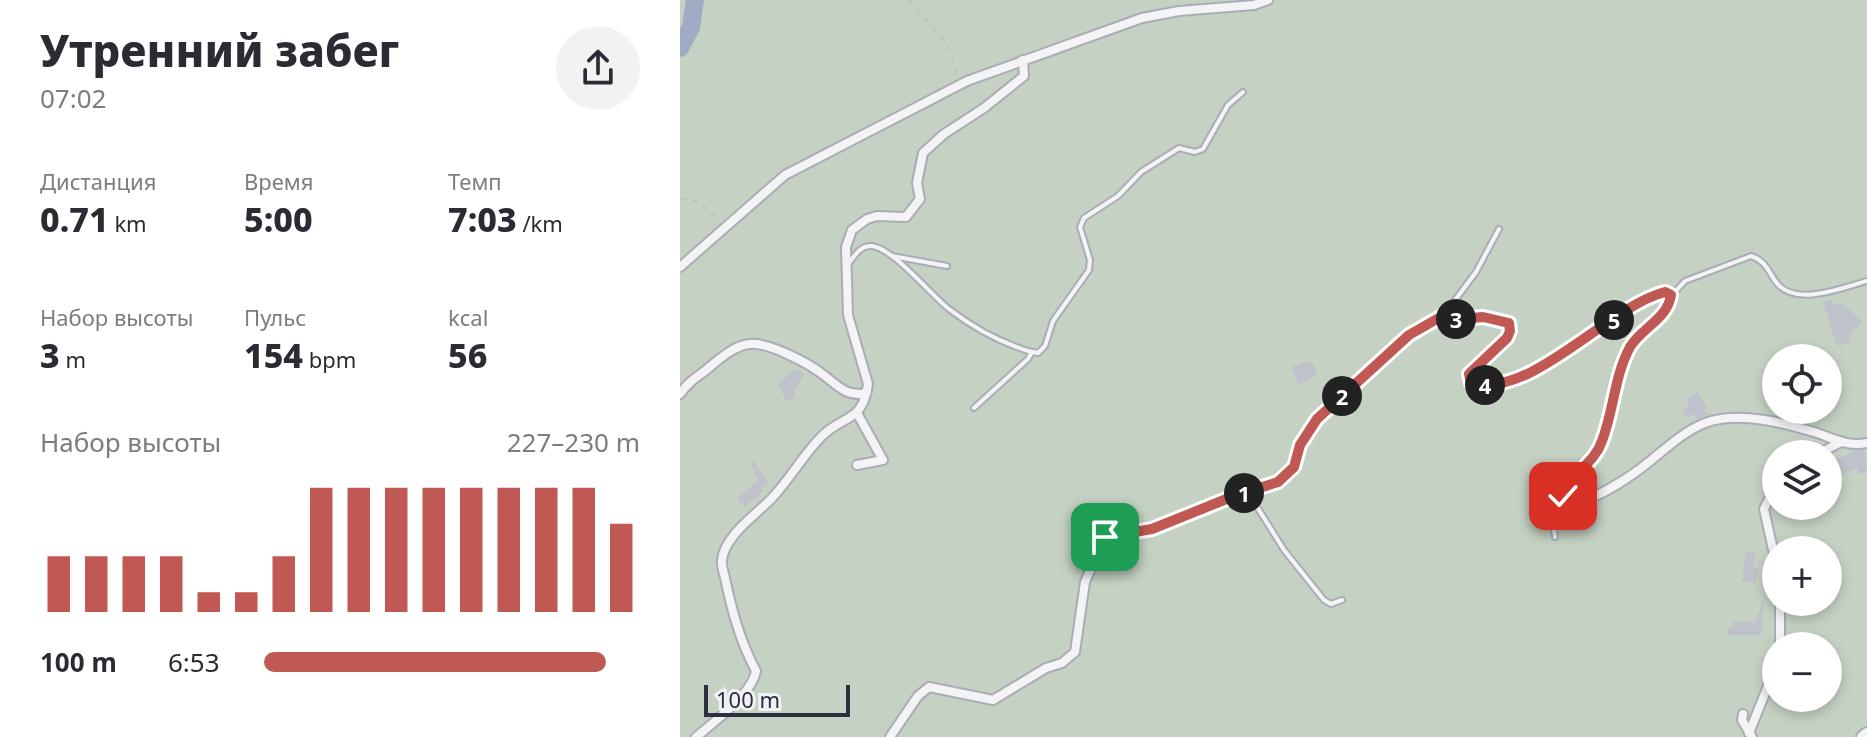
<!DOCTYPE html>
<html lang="ru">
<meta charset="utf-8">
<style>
:root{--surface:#fff;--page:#f2f2f3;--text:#2b2b33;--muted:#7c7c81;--accent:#c05854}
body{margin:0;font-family:"Noto Sans",sans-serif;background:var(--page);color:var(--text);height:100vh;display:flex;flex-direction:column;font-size:30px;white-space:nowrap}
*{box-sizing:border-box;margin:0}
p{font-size:26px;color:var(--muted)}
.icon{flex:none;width:44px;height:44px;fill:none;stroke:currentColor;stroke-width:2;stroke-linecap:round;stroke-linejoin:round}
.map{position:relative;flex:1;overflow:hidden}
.side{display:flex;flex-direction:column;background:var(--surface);width:680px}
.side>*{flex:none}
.controls{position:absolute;left:1082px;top:344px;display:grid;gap:16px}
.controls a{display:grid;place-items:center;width:80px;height:80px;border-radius:50%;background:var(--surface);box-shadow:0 4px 12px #0003;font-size:40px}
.scale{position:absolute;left:24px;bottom:20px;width:146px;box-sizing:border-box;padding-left:8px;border:4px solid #2b2f3e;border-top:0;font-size:22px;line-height:28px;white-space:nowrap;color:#2b2f3e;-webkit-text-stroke:6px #f1f2f6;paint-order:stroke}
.pin{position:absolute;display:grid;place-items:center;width:68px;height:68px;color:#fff;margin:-34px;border-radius:16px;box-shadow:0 4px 12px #0006}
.km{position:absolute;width:40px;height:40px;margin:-20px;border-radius:50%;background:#222;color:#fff;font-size:22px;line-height:40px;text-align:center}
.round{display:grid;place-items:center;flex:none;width:84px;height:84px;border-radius:42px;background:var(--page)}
.head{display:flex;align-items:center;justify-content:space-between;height:136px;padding:0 40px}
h1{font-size:44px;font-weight:800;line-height:60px}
.stats{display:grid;grid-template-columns:repeat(3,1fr);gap:12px;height:136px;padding:8px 40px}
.stats div{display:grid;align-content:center}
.stats b{font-size:34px;font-weight:800}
.stats small{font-size:22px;font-weight:400}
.stats p{font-size:22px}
.chart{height:224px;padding:16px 40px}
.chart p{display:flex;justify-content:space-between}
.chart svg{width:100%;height:144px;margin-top:8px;stroke:var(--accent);stroke-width:6}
ul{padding:0 40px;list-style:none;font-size:26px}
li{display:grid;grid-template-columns:128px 96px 1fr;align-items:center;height:60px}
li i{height:20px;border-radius:10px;background:var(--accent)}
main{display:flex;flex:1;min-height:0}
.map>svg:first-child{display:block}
</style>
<main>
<section class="side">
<div class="head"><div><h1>Утренний забег</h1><p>07:02</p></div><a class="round"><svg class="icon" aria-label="share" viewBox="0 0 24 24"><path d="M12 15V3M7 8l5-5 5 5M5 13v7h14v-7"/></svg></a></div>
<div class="stats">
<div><p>Дистанция</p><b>0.71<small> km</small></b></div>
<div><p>Время</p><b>5:00</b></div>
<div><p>Темп</p><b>7:03<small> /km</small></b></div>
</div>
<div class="stats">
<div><p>Набор высоты</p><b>3<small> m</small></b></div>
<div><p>Пульс</p><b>154<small> bpm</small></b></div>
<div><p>kcal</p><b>56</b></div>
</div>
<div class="chart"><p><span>Набор высоты</span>227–230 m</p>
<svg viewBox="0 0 160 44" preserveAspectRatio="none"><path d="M5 44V27M15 44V27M25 44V27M35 44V27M45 44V38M55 44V38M65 44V27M75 44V6M85 44V6M95 44V6M105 44V6M115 44V6M125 44V6M135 44V6M145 44V6M155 44V17"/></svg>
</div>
<ul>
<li><b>100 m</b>6:53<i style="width:91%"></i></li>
</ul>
</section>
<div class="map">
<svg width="1187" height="737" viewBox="0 0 1187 737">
<rect width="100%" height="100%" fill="#e1e3e8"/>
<path fill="#c4d1c3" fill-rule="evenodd" d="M0,0H1187V737H0ZM1096,358H1148V410H1096ZM1096,454H1148V506H1096ZM1096,550H1148V602H1096ZM1096,646H1148V698H1096Z"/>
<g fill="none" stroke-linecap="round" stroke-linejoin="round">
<path stroke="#a0abc4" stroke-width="18" d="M0,48L11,27L15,0"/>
</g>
<g fill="#bfc1cb">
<path d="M1151,299L1153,305L1161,302L1182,322L1170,335V342L1157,346L1143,302Z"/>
<path d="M631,361L638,374L619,384L611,367Z"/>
<path d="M115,369L124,374L114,393L116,396L107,402L98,385Z"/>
<path d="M1017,392L1027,408L1024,410L1028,414L1018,419L1014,413L1008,418L1003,411L1010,406L1006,400Z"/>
<path d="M1184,450L1187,472L1179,474L1177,468L1160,475L1154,460L1172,453L1171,451Z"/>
<path d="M73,461L88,482L81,488L83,491L64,507L57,498L79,480L70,463Z"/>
<path d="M1066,551L1076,553L1073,568L1078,569L1075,583L1062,581Z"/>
<path d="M1084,601L1081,635H1048V627L1053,628V621L1074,623Z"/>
</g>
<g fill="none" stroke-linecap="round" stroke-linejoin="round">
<g stroke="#aaadb5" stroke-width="8">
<g id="service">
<path d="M212,256L267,266"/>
<path d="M168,264C175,256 180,245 192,246C214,249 250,294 269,309C295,329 320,343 352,352L348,359L294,408"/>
<path d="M993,294L1005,281L1071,256C1086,261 1088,271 1096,282C1115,308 1164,287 1187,281"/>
<path d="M764,315L796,272L819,229"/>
<path d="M352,352L358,353L365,346L373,321L409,270L410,260L400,227L404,218L438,196L461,172L499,148L515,152L523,149L548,105L563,92"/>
<path d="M569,494L604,550L644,600L651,604L662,600"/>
<path d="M875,537L873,522L886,502"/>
</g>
</g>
<g stroke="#aaadb5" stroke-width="12">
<g id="minor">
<path d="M0,267L105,175L287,81L462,18L499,11L574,5L588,0"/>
<path d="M0,394C11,378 19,377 32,365C43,356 56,345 70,344C89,342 130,364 145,376C158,386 165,395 183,394L187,391"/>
<path d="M177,413L203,460L177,465"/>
<path d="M1138,454L1161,442"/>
<path d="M1096,485L1084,509L1096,563"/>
<path d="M1100,646V602"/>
<path d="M1063,714L1062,720L1072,737"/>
<path d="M1069,733L1096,666"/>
<path d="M16,737C34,722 72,694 76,671C60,641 52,611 45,578C44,573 41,565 42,560C45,535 76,515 92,498C110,479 123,455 142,436C164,414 182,424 188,384L168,315L166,247L172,230L187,219L197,216L226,217L240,199L237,183L243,153L264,134L304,108L344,76L343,60"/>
<path d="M210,737L238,696L249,687L313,700L366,668L382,663L395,652L405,582L425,537L472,529L554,496L598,482L614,467L620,445L637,419L729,335L764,315L770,320L803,317L829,323L830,331L827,338L789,374L791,383C851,400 927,307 985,292L991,295C987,320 961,327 950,348C934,378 935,413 922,443C913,464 886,476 883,499L890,505C913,500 941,483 960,469C983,452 1004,429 1031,421C1062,412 1104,423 1134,432C1153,438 1167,447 1187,443"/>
</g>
</g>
<g stroke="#aaadb5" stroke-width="14">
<path id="tertiary" d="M1182,737L1187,733"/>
</g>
<g stroke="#c0c1c7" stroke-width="2" stroke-dasharray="6 6" stroke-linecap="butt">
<path d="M229,0L268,45L277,76"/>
<path d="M0,199L19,202L40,221"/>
</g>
<use href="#service" stroke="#f4f4f7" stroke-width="4"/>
<use href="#minor" stroke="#f4f4f7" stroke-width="8"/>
<use href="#tertiary" stroke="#f4f4f7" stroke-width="10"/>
</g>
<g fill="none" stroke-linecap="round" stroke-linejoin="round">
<g stroke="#fff" stroke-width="16">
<path id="route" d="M425,537L472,529L554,496L598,482L614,467L620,445L637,419L729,335L764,315L770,320L803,317L829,323L830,331L827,338L789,374L791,383C852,399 927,307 985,292L991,295C987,320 962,327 950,347C934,377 934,410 922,441C915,463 890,474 883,496"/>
</g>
<use href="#route" stroke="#c05854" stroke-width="10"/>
</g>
</svg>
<div class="controls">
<a><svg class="icon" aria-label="locate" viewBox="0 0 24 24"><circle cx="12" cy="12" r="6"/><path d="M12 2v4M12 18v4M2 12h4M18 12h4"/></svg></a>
<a><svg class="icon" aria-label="layers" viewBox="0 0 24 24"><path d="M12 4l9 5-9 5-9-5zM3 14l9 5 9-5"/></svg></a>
<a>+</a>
<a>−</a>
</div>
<div class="scale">100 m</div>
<div class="pin" style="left:425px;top:537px;background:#1e9e55"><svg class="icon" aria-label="arrive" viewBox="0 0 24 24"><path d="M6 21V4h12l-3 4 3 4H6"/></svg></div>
<div class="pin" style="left:883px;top:496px;background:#d93025"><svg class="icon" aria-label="check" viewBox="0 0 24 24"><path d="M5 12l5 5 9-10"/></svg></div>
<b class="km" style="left:564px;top:493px">1</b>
<b class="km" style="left:662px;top:396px">2</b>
<b class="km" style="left:776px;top:319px">3</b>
<b class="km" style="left:805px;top:385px">4</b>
<b class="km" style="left:934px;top:320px">5</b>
</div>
</main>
